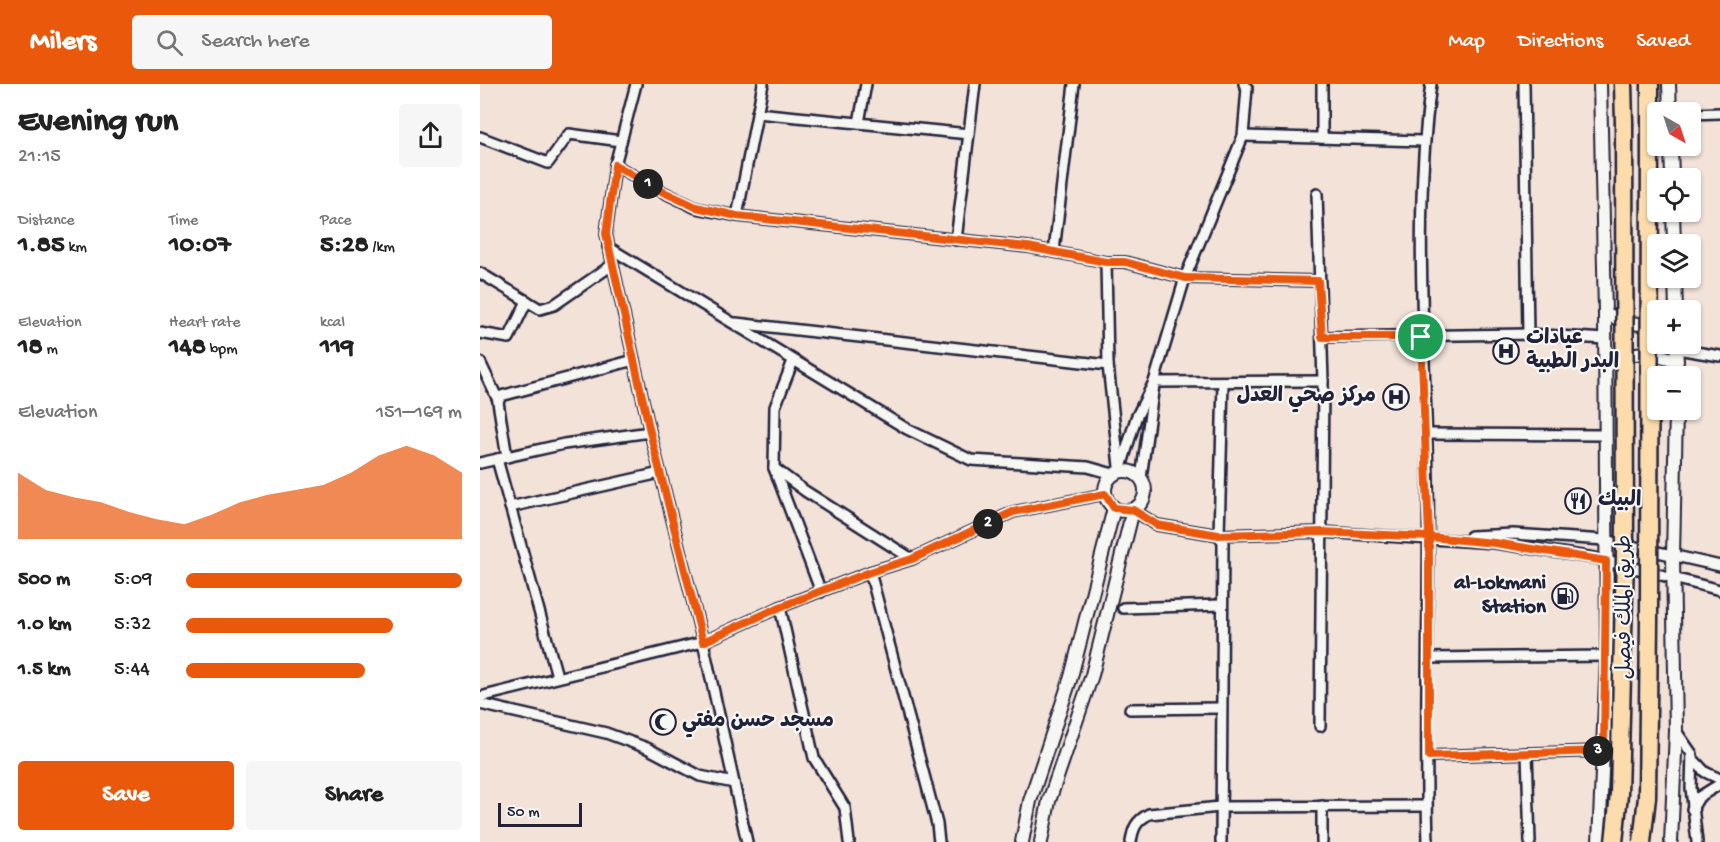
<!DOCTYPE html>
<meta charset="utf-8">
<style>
:root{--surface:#fff;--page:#f6f6f6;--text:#222;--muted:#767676;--accent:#ea580c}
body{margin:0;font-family:"Gochi Hand","Playpen Sans Arabic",sans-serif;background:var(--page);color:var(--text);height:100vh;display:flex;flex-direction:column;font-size:22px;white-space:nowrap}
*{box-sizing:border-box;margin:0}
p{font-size:20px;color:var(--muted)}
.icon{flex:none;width:33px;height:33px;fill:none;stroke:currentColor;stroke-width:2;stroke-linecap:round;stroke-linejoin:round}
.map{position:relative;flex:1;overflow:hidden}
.panel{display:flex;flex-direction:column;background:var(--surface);width:480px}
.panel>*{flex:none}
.needle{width:39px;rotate:141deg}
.tools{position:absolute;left:1167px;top:18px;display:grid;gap:12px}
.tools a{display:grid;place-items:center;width:54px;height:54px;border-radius:6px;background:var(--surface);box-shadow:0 2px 4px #0004;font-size:30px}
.scale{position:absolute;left:18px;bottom:15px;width:84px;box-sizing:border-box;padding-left:6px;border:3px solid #22223b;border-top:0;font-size:16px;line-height:21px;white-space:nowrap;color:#22223b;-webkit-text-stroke:4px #f6f6f2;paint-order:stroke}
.pin{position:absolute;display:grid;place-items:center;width:51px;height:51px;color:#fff;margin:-26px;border:3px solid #fff;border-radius:50%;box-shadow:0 2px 6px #0007}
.km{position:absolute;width:30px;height:30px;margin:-15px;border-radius:50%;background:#222;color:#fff;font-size:16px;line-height:30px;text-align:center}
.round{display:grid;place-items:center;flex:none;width:63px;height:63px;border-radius:6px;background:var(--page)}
.summary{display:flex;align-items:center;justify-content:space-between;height:102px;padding:0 18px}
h1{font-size:33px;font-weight:700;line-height:45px}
.figures{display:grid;grid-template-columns:repeat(3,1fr);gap:9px;height:102px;padding:6px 18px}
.figures div{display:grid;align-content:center}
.figures b{font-size:26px;font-weight:700}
.figures small{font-size:16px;font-weight:400}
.figures p{font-size:16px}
.chart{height:168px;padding:12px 18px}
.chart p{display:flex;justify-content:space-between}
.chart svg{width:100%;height:108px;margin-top:6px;fill:var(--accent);opacity:.7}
.cta{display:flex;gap:12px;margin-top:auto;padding:12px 18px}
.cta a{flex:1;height:69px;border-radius:6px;background:var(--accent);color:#fff;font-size:24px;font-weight:700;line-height:69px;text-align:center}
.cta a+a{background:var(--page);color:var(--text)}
ul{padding:0 18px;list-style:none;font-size:20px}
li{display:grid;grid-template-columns:96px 72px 1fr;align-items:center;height:45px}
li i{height:15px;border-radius:8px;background:var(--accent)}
header{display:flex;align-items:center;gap:36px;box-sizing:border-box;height:84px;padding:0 30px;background:var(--accent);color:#fff}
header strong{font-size:28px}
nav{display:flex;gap:33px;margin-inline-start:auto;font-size:21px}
.search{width:420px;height:54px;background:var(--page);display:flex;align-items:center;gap:15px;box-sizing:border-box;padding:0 21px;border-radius:6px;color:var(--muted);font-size:22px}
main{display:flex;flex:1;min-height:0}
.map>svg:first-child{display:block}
</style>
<header>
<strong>Milers</strong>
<div class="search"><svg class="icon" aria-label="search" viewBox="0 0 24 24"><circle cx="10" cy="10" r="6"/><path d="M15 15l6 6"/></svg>Search here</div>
<nav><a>Map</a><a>Directions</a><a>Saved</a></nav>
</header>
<main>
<section class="panel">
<div class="summary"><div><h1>Evening run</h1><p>21:15</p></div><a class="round"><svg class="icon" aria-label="share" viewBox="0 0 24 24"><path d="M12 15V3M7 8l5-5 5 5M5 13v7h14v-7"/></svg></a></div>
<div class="figures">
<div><p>Distance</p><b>1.85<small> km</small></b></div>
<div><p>Time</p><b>10:07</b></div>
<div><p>Pace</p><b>5:28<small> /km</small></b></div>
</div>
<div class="figures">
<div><p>Elevation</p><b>18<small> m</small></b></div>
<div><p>Heart rate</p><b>148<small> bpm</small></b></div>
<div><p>kcal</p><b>119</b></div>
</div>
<div class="chart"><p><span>Elevation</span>151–169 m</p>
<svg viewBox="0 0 160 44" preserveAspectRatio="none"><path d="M0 44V17L10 24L20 27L30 29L40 33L50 36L60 38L70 34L80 29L90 26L100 24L110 22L120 17L130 10L140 6L150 10L160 17V44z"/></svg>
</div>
<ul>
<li><b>500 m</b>5:09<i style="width:100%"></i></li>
<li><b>1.0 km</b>5:32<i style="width:75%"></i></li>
<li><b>1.5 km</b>5:44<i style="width:65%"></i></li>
</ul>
<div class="cta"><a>Save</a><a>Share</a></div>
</section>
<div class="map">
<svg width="1240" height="758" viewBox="0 0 1240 758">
<rect width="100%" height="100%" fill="#f2e2d8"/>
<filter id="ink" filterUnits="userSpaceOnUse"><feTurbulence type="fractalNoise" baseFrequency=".0167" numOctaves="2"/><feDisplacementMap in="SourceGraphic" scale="12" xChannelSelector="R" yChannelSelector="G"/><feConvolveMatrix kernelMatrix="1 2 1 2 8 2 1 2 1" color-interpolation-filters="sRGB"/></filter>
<g filter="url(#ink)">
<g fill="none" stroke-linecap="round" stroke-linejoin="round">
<g stroke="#22223b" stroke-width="14">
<g id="street">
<path d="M156,0L135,81L126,150L170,348L223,558L267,758"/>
<path d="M1044,0L1048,250"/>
<path d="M277,29L489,50"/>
<path d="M1210,30L1240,29"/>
<path d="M379,39L386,0"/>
<path d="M763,52L943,57"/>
<path d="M0,53L68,79L89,50L141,57"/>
<path d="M842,54V0"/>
<path d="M135,81L175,104L216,124L257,132L548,163L626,178H645L705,194L838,197"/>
<path d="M837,110L843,297L840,642"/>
<path d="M257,132L283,0"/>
<path d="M476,156L495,0"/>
<path d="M128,163L427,345L491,376L608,383L633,390"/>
<path d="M574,167L594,0"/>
<path d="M626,178L628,281L639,382"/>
<path d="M0,189L60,225L74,221L132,181"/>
<path d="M256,239L628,281"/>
<path d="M0,249L29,254L47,217"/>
<path d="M842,253L1048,250L1125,255"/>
<path d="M1197,265L1240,272"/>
<path d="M313,277L295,323L294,384L341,508"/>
<path d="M0,278L18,316"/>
<path d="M674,298L843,297"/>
<path d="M947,350L1124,351"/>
<path d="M27,373L18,318L21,312L154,276"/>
<path d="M17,375L77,592"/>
<path d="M0,379L84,360L170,348"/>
<path d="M294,384L325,407L432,475"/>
<path d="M640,387L656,334L674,298L705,194L763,52L767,4L764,0"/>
<path d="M661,394L674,301"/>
<path d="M30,423L180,389"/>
<path d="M653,426L677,441L739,451L842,448L1015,459L1115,474L1240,506"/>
<path d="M991,452L1033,450L1125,456L1240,482"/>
<path d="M390,488L457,740L459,758"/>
<path d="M300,523L334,674L365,724L369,758"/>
<path d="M643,524L741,521"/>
<path d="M948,574L1127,572"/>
<path d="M0,613L223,558L300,523L390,488L432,475L533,428L625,410"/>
<path d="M0,620L126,649L167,664L220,692L254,699"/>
<path d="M650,625L740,624"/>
<path d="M1196,647L1212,670L1211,704L1217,758"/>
<path d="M1047,669L1050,758"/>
<path d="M949,672L1124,667"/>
<path d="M1212,674L1225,688L1240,695"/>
<path d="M842,722V758"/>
<path d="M1212,725L1219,713L1240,700"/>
<path d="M651,758C653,744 656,737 669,730L740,723L947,722"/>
<path d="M741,758L743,458L739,451L743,298"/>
<path d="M948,758C944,637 950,516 948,395C945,263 933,131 951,0"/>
</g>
</g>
<g stroke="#22223b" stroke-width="16">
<g id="secondary">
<path d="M1189,0L1190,28"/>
<path d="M1191,62L1192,94"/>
<path d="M1193,128L1194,160"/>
<path d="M1195,194L1196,226"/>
<path d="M1125,229C1143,238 1155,242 1175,239"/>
<path d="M1125,279C1155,268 1165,265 1197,277"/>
<path d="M1196,292L1197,260"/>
<circle cx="645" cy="407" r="20"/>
<path d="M542,758L550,717L591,593L634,424"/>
<path d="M561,758L569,717L612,591L653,426"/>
<path d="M1119,758L1127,572L1125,229L1120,0"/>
<path d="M1191,758L1196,647L1193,473L1196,326"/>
</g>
</g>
<g stroke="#22223b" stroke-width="21">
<g id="highway">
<path d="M1143,0L1144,39"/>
<path d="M1170,40V0"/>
</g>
</g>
<use href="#street" stroke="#f6f6f2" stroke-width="9"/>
<use href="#secondary" stroke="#f6f6f2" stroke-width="12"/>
<use href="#highway" stroke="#fcdcac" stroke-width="16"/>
<g stroke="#22223b" stroke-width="21" stroke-linecap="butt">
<g id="highway-bridge">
<path d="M1134,758L1139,710L1145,472L1144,39"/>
<path d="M1162,758L1167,713L1169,537L1170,40"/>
</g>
</g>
<use href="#highway-bridge" stroke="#fcdcac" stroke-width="16"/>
</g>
</g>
<g fill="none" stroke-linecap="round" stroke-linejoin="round" filter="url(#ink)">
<g stroke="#fff" stroke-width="12">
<path id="route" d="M941,253H842L838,197L705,194L645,178H626L548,163L257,132L216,123L175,104L135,81L126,150L170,348L223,558L300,523L390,488L432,475L533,428L625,410L634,424L653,426L677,441L739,451L842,448L949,453L1015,459L1126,477L1124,667L949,672V453L941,253"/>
</g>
<use href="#route" stroke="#ea580c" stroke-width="8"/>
</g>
<defs>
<g id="hospital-ring" transform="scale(1.35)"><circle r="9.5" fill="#f6f6f2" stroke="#22223b" stroke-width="1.5"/><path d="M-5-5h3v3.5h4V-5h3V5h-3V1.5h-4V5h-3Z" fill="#22223b"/></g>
<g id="restaurant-ring" transform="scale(1.35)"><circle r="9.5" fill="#f6f6f2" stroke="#22223b" stroke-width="1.5"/><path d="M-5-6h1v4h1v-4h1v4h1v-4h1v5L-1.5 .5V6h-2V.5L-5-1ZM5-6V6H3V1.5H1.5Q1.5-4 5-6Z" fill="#22223b"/></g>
<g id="fuel-ring" transform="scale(1.35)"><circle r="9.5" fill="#f6f6f2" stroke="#22223b" stroke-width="1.5"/><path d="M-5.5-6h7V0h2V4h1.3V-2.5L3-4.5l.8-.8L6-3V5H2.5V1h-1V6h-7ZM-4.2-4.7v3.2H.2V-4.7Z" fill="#22223b"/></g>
<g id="mosque-ring" transform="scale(1.35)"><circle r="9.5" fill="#f6f6f2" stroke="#22223b" stroke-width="1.5"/><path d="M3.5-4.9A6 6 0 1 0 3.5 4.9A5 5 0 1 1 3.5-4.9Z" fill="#22223b"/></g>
</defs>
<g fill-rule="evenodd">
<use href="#hospital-ring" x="1026" y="267"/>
<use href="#hospital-ring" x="916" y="313"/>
<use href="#restaurant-ring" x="1098" y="417"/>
<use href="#fuel-ring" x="1085" y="512"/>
<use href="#mosque-ring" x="183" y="638"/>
</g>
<g text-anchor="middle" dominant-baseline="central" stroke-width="4.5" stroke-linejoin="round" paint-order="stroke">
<g font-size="21" font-weight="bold" fill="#22223b" stroke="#f6f6f2" text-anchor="start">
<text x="1046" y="255">عيادات<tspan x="1046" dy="24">البدر الطبية</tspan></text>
<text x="896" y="313" text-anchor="end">مركز صحي العدل</text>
<text x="1118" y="417">البيك</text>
<text x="1066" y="500" text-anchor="end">al-Lokmani<tspan x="1066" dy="24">Station</tspan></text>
<text x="202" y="638">مسجد حسن مفتي</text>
</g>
<g font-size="21" fill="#22223b" stroke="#f6f6f2">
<text transform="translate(1146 523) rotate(-90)">طريق الملك فيصل</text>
</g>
</g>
</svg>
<div class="tools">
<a><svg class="needle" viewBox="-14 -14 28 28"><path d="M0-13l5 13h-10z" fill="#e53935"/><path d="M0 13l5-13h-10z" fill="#767676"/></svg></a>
<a><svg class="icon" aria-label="locate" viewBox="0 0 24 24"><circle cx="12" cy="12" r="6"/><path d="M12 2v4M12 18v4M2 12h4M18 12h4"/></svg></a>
<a><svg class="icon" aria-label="layers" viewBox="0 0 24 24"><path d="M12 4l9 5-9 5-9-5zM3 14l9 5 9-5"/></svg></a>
<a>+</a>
<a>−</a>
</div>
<div class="scale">50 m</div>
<div class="pin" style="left:941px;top:253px;background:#1e9e55"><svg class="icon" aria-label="arrive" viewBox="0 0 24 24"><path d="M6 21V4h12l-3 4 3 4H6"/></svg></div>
<b class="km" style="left:168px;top:100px">1</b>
<b class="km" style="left:508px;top:440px">2</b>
<b class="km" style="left:1118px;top:667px">3</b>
</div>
</main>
